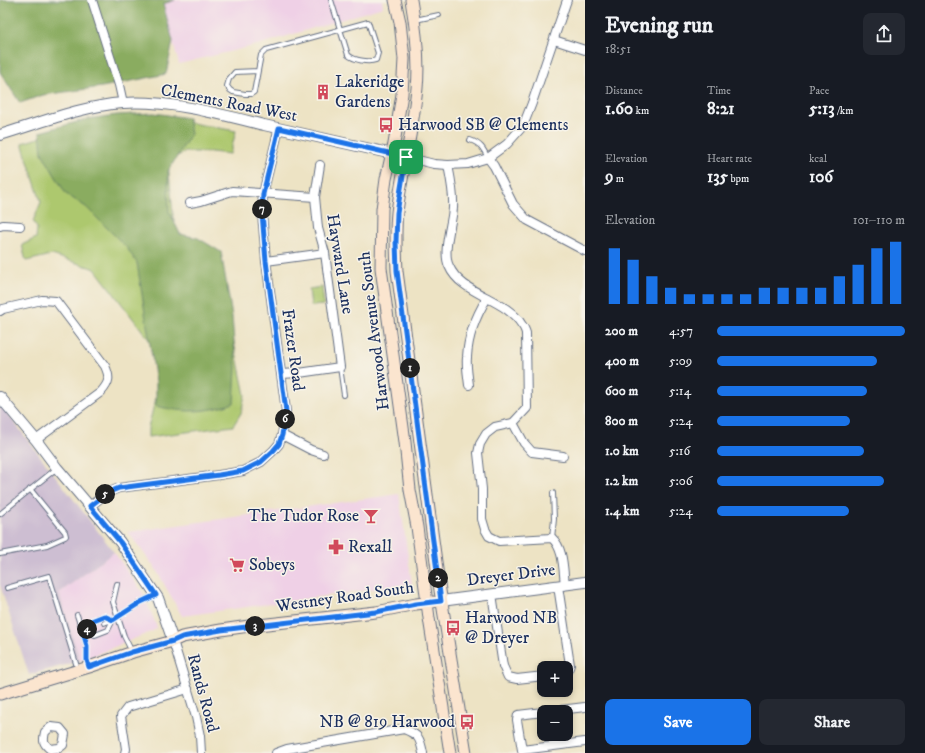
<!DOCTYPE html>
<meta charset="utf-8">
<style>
:root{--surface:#171b24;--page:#242831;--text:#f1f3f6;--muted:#9ea1a6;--accent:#1a73e8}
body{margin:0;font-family:"IM FELL DW Pica",serif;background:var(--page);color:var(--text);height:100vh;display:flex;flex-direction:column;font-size:15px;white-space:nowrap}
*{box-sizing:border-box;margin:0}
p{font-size:13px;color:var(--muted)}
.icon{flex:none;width:22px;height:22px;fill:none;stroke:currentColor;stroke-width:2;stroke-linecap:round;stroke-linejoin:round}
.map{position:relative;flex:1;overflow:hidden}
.side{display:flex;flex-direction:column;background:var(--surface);width:340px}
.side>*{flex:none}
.tools{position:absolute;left:537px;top:661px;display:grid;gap:8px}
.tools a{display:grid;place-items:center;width:36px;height:36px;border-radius:8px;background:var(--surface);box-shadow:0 2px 6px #0003;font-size:20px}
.pin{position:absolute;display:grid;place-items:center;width:34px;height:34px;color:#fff;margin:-17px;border-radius:8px;box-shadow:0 2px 6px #0006}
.km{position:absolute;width:20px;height:20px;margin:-10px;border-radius:50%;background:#222;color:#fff;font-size:11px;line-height:20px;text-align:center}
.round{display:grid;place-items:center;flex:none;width:42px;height:42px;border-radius:8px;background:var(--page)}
.head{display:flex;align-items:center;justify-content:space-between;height:68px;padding:0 20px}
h1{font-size:22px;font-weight:800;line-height:30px}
.stats{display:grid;grid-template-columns:repeat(3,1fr);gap:6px;height:68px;padding:4px 20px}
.stats div{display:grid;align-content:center}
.stats b{font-size:17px;font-weight:800}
.stats small{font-size:11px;font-weight:400}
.stats p{font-size:11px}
.chart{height:112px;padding:8px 20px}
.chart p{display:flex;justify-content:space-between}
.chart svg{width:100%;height:72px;margin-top:4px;stroke:var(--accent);stroke-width:6}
.primary-button{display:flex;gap:8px;margin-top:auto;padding:8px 20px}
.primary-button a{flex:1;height:46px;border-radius:8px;background:var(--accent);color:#fff;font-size:16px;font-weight:800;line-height:46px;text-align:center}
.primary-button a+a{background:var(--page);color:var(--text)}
ul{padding:0 20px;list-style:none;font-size:13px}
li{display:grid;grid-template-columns:64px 48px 1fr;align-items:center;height:30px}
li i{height:10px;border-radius:5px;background:var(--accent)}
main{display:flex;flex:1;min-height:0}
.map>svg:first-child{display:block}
</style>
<main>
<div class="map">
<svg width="585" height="753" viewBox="0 0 585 753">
<rect width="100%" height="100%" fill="#f7f3e8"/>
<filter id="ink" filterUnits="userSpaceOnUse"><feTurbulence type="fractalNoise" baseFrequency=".025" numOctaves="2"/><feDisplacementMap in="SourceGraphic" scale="8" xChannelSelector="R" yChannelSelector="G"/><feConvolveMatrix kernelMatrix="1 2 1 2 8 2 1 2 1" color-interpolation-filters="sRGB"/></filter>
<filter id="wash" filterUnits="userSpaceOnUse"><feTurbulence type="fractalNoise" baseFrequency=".012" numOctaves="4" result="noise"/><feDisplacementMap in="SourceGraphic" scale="16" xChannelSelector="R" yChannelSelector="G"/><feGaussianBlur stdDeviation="0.9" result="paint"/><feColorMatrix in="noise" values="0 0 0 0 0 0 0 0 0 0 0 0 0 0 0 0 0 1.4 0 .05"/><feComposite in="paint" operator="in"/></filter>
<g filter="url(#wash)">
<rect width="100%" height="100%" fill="#ede3c4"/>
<g fill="#efd0e6">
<path d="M175,0H382L383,7L261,44L179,64L163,4Z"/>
<path d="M399,494L412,584L182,616L155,568L128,532Z"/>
<path d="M114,552L143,593L157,627L153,631L80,661L59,593Z"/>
</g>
<path fill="#cdbed2" d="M0,404L114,552L59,593L80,661L29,675L0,585Z"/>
<g fill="#adc86e" stroke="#647c66">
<path d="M152,116L236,131L230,154L211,152H185L168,161L173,215L180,257L215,251L245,395L241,413L233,426L148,437V428L161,378L157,350L95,269L52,255L26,261L22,245L36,238L37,228L33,221L41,202L22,143L106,118Z"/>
<path d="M322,287L324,305L311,306L309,289Z"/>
</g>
<g fill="#8aac61" stroke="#526e60">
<path d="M0,0H175L163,4L173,41L166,74L102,87L43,95L20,103L0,72Z"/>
<path d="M154,113L188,118L191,134L168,171L169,211L180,234L198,238L221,252L232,316L236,368L234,403C206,413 184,413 156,406V382L137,263L127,248L86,207L66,194L42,153L40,132L88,119L117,115Z"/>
</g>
</g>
<g filter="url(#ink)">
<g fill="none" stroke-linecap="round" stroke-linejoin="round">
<g stroke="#646e82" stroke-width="6">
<g id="service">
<path d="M415,20L439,15"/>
<path d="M258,71L235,72L229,79L227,86L230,90L233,92L245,94H251L254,92L261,55L266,50L368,22L378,53L376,60C368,63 354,60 348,55L331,0"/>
<path d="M470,140C481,144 483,148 488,158"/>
<path d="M340,367L344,395"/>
<path d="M0,514L57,468"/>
<path d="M552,538L554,519L553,493"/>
<path d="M0,554L47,545L65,537L66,536L65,532L30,489"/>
<path d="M117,584L113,602L124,636L132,652"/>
<path d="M7,588L49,576L78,670"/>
<path d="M77,615L87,646V660L89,667"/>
<path d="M104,623L112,620"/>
<path d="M86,631L91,621L104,616L113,620"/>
<path d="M86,631L93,627"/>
<path d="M83,632L86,631L95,635L108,630L113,620L141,602L155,595"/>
</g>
</g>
<g stroke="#646e82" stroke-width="10">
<g id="minor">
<path d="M92,0L119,85L123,103"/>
<path d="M554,40L585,50"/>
<path d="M406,157L434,164L448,165L468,164L488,158L507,144L523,126L532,103L567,0"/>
<path d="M488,158L494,166L513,204L527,220L585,251"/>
<path d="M448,165C451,180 454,194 453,208C452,224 442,252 449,266C461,295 506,298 522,325C524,327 525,330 526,333L527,408L513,423L495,427L486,434L480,444L478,453L482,489V519L485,529L489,536L499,541L552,538C564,549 563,569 565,585"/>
<path d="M190,203L201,201L232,191L315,197"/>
<path d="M0,226L3,225L20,226"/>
<path d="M266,261L325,253"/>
<path d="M0,311L3,309L42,300L56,301L105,366C110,377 110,382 101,392L36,440"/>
<path d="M281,374L299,373L340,367L325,253L318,228L315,197L320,165"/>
<path d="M469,385C468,376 466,366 467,357C468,336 476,316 487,298"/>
<path d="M513,423L524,443L532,452L563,456"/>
<path d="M282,435L311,450L323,454"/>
<path d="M90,506L107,493L119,488L219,475L243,471L261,462L273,451L279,444L282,435L286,411L266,261L262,213L263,194L279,128"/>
<path d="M558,586L570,665L568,670L566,671"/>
<path d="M492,594L503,666L508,677L517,679L544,676"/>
<path d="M173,641L177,654L196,717L200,736L201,753"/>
<path d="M585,707L518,715L517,720L522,750L585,742"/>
<path d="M51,727L60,728L65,734L63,745L59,748L50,749C43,743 43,741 45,732Z"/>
<path d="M125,753L126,749L121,716L128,707L188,689"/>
<path d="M276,753L287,749L404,729C419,735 420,738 423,753"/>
</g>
</g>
<g stroke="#646e82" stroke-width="12">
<g id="tertiary">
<path d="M0,135C40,123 81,106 123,103C169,100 220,114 264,125C311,136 359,146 406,157"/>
<path d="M0,397L36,440L57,468L120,542L158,598L173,641"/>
<path d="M441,601L585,582"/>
</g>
</g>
<g stroke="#646e82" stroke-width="13">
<g id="secondary">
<path d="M395,0L400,22L404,59L402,94L394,144L386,179L382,209L381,268L405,442L410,490L417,527L429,618L450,753"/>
<path d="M411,0C416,29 420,59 417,88C413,130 402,171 397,212C395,232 396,251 397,271L439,584L466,753"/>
<path d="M0,694L89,667L133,652L173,641L182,637L221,630L249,626L376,612L416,604L433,602"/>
</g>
</g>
<use href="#service" stroke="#fff" stroke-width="4"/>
<use href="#minor" stroke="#fff" stroke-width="8"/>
<use href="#tertiary" stroke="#fff" stroke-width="10"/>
<use href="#secondary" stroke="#fbe5cf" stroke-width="11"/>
</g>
</g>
<g fill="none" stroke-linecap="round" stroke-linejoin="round" filter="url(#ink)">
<g stroke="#fff" stroke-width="8">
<path id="route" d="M279,128L406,157L397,213L396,242L397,271L441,601L416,604L376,612L221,630L182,637L173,641L132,652L89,667L87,660V646L83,632L86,631L91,621L104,616L113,620L141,602L156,595L120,542L90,506L107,493L119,488L219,475L243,471L261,462L273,451L279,444L282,435L286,411L266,261L262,213L263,194Z"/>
</g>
<use href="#route" stroke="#1a73e8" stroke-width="5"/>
</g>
<defs>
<g id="building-bare" transform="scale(1.2)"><path d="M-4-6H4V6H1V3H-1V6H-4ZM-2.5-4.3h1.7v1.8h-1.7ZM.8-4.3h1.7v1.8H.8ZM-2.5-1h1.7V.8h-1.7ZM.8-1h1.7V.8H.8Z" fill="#d1495b" stroke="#f7f3e8" stroke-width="2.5" paint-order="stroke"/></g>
<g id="bus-bare" transform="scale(1.2)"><path d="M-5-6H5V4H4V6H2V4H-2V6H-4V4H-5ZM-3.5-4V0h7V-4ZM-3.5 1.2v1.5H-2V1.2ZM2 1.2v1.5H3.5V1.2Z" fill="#d1495b" stroke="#f7f3e8" stroke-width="2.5" paint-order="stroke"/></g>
<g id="bar-bare" transform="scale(1.2)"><path d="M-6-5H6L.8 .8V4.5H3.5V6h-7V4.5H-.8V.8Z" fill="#d1495b" stroke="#f7f3e8" stroke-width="2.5" paint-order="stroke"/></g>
<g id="pharmacy-bare" transform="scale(1.2)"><path d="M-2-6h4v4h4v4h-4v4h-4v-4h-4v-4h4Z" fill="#d1495b" stroke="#f7f3e8" stroke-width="2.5" paint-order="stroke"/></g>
<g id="supermarket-bare" transform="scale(1.2)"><path d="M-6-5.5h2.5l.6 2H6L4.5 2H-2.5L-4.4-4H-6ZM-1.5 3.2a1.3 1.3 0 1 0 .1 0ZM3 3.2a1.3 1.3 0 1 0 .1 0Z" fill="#d1495b" stroke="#f7f3e8" stroke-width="2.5" paint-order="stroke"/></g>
</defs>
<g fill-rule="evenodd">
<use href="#building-bare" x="323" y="92"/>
<use href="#bus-bare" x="386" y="125"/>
<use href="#bar-bare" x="371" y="516"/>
<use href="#pharmacy-bare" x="336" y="547"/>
<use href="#supermarket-bare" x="237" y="565"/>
<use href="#bus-bare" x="453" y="628"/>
<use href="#bus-bare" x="467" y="722"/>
</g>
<g text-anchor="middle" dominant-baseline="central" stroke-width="3" stroke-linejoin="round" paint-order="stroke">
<g font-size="17" fill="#1b2f5e" stroke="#f7f3e8" text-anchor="start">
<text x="335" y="82">Lakeridge<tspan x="335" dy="20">Gardens</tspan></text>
<text x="398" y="125">Harwood SB @ Clements</text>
<text x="359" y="516" text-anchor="end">The Tudor Rose</text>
<text x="348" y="547">Rexall</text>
<text x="249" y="565">Sobeys</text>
<text x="465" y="618">Harwood NB<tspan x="465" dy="20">@ Dreyer</tspan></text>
<text x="455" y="722" text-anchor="end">NB @ 819 Harwood</text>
</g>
<g font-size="17" fill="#1b2f5e" stroke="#f7f3e8">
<text transform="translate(229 103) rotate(11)">Clements Road West</text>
<text transform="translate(340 264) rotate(81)">Hayward Lane</text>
<text transform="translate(374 331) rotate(-97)">Harwood Avenue South</text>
<text transform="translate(293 350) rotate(82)">Frazer Road</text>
<text transform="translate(511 575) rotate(-7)">Dreyer Drive</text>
<text transform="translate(345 597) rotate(-8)">Westney Road South</text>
<text transform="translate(203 693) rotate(75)">Rands Road</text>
</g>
</g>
</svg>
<div class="tools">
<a>+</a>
<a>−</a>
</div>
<div class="pin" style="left:406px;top:157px;background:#1e9e55"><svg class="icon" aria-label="arrive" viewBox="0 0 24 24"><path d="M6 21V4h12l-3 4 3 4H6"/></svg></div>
<b class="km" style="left:410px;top:368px">1</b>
<b class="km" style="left:438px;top:578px">2</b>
<b class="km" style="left:255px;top:626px">3</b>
<b class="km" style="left:87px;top:629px">4</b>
<b class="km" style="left:105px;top:494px">5</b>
<b class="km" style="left:285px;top:419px">6</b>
<b class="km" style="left:262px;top:209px">7</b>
</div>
<section class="side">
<div class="head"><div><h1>Evening run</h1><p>18:51</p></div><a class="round"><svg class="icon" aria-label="share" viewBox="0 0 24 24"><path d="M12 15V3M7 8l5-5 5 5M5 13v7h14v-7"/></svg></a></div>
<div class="stats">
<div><p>Distance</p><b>1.60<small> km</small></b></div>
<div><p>Time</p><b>8:21</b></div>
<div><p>Pace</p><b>5:13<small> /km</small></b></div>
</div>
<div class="stats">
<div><p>Elevation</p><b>9<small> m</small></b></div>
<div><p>Heart rate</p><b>135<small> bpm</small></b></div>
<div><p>kcal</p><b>106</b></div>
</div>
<div class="chart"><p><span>Elevation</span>101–110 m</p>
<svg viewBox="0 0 160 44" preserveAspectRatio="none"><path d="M5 44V10M15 44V17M25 44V27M35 44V34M45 44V38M55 44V38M65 44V38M75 44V38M85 44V34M95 44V34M105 44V34M115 44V34M125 44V27M135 44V20M145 44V10M155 44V6"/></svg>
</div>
<ul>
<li><b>200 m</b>4:57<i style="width:100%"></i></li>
<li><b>400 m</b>5:09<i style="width:85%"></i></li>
<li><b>600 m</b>5:14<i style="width:80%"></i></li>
<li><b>800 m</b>5:24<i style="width:71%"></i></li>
<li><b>1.0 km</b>5:16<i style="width:78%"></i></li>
<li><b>1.2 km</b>5:06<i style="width:89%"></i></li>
<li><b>1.4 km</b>5:24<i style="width:70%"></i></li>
</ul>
<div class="primary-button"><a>Save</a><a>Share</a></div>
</section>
</main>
